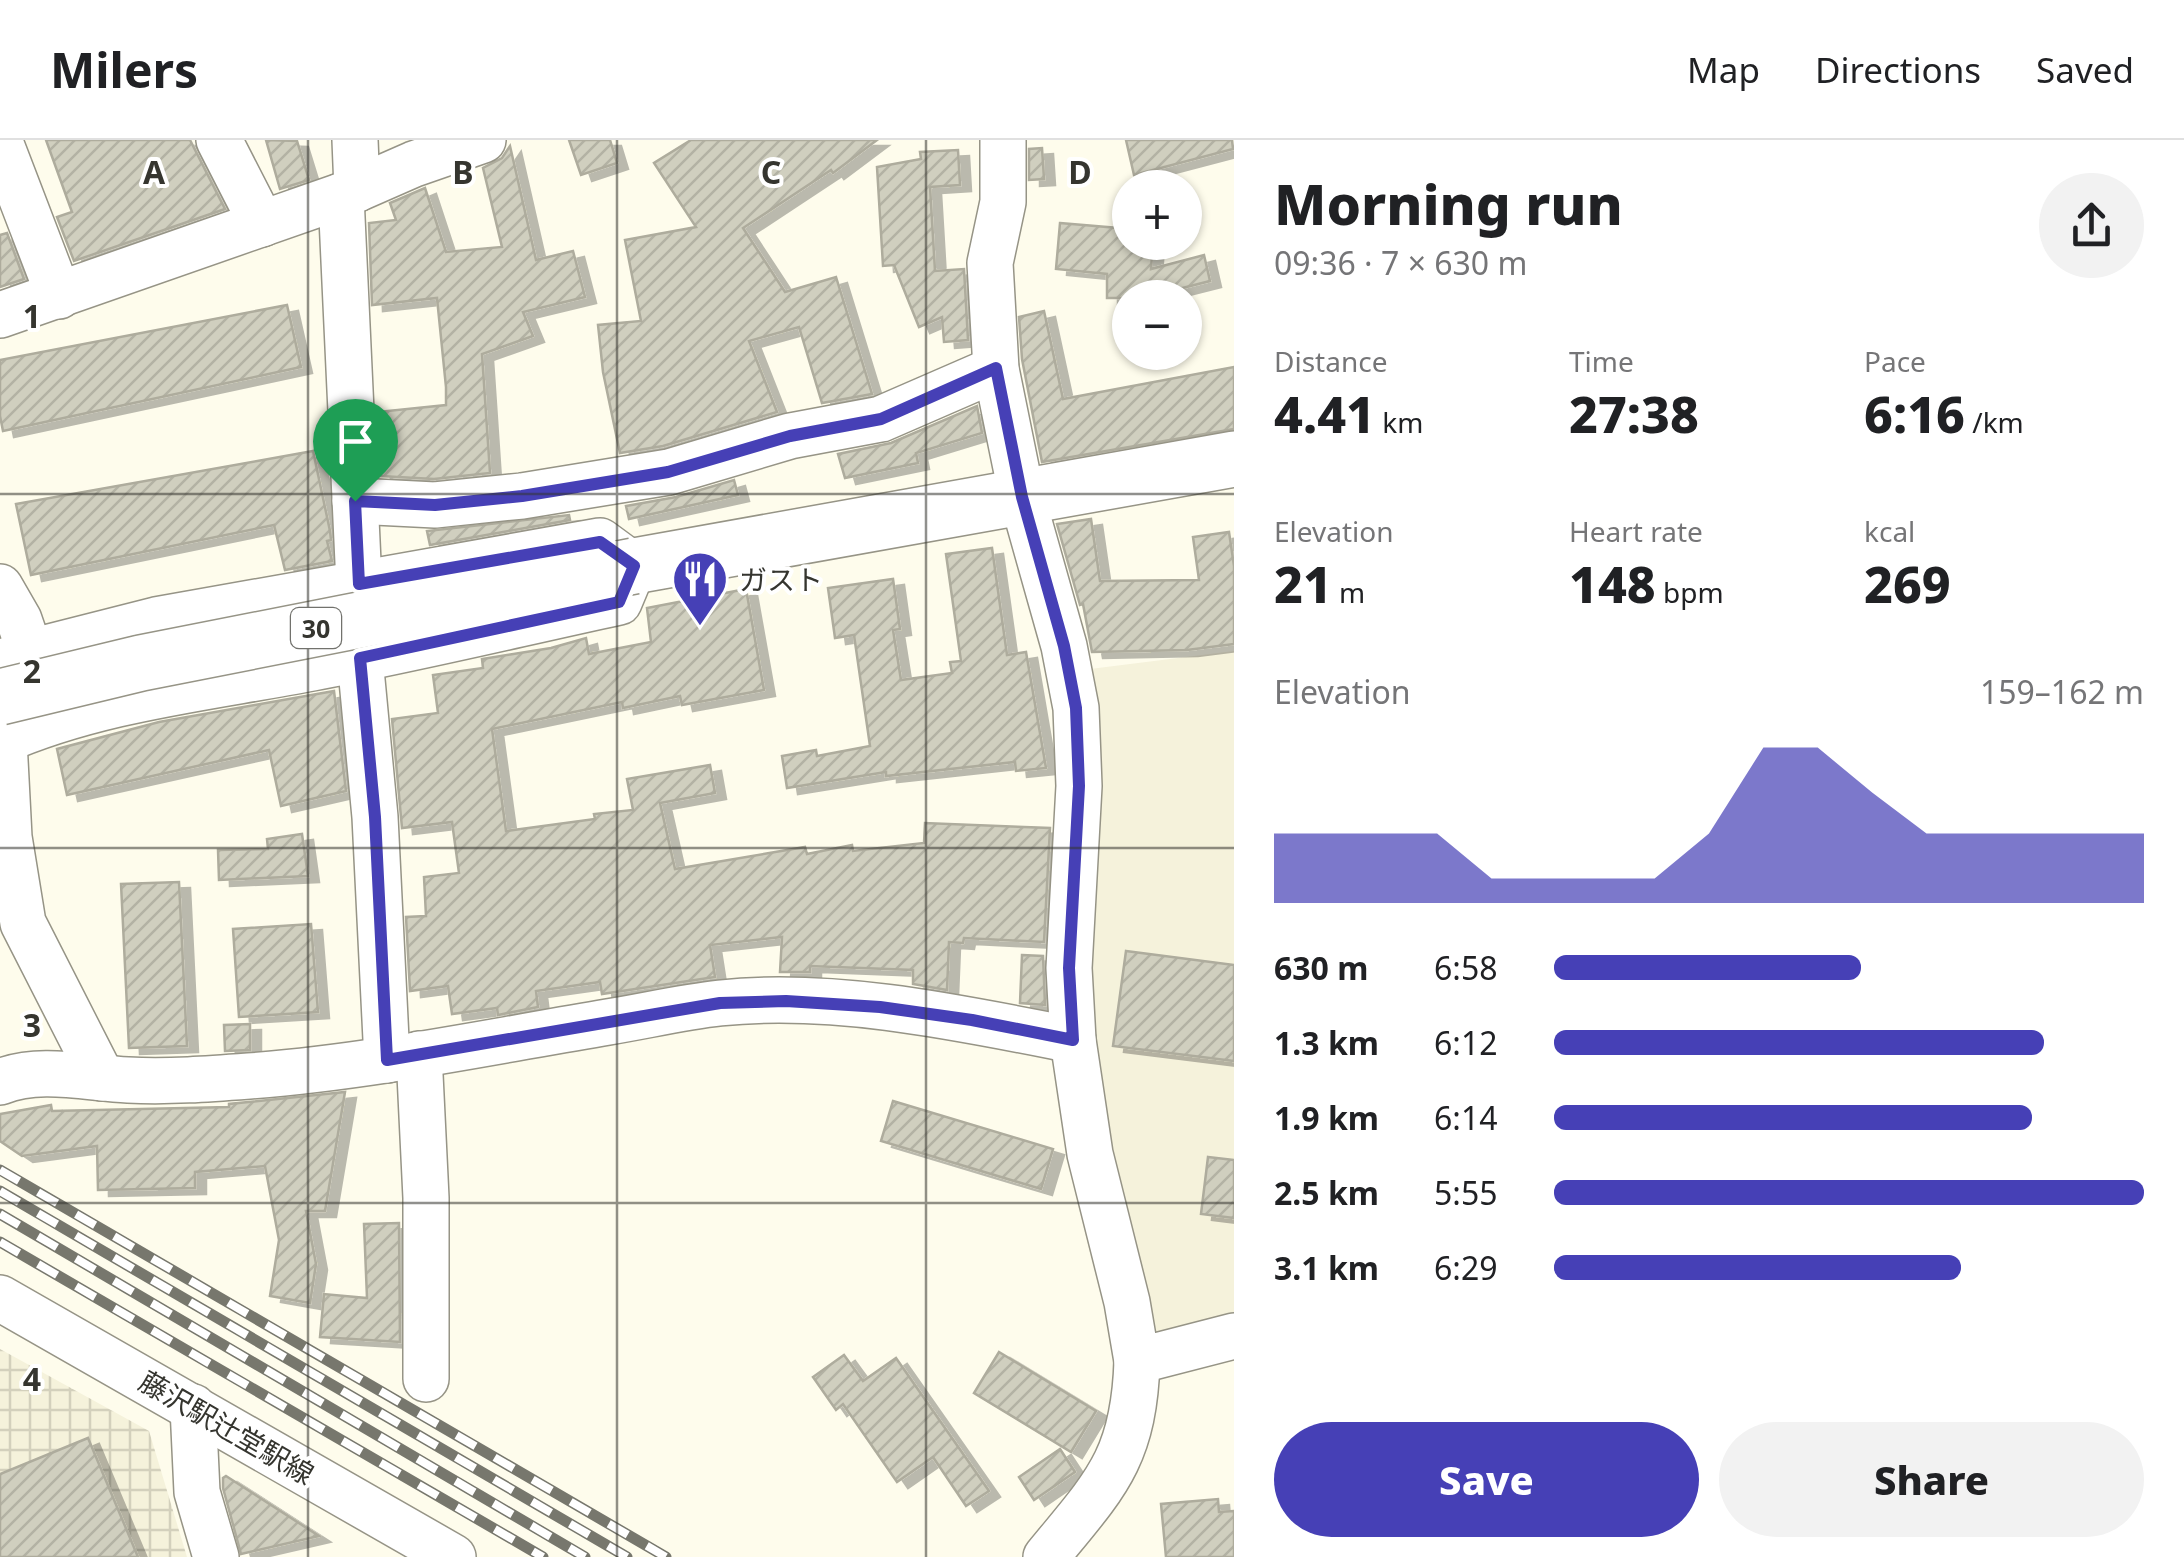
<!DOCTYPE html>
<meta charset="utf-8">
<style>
:root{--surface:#fff;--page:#f2f2f2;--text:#202124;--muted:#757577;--line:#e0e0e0;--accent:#4640b6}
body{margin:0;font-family:"Noto Sans","Noto Sans JP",sans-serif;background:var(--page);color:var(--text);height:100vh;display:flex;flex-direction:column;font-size:38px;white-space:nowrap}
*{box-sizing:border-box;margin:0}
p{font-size:32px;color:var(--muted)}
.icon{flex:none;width:55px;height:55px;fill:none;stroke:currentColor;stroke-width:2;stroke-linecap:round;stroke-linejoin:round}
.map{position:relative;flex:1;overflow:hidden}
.sheet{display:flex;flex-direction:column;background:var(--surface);width:950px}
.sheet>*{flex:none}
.tools{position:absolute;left:1112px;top:30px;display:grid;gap:20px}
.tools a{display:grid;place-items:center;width:90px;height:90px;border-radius:50%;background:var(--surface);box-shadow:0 2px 8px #0004;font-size:50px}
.pin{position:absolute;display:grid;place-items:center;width:85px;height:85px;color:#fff;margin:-102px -42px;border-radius:50% 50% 50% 0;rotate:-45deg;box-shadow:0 0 10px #0007}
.pin .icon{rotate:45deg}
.round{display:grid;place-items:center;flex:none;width:105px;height:105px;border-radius:52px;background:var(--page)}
.summary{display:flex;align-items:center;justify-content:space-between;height:170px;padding:0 40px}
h1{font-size:55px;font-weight:800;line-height:75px}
.figures{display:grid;grid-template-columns:repeat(3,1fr);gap:15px;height:170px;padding:10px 40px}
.figures div{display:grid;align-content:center}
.figures b{font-size:50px;font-weight:800}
.figures small{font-size:28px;font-weight:400}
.figures p{font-size:28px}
.chart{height:280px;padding:20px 40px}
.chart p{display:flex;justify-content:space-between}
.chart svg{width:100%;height:180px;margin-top:10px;fill:var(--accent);opacity:.7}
.cta{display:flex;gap:20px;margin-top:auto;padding:20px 40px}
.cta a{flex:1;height:115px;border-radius:60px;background:var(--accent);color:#fff;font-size:40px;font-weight:800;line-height:115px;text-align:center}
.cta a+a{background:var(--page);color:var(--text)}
ul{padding:0 40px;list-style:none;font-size:32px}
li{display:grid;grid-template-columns:160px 120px 1fr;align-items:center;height:75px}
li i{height:25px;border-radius:12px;background:var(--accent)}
header{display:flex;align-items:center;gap:60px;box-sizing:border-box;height:140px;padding:0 50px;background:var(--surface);border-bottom:2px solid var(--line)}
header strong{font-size:48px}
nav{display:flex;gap:55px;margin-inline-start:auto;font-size:35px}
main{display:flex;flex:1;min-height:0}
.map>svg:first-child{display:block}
</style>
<header>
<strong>Milers</strong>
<nav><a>Map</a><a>Directions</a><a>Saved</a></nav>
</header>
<main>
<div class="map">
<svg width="1234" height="1417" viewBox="0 0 1234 1417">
<defs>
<pattern id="industrial-grid" width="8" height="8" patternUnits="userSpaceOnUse" patternTransform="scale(2.5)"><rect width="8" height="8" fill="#f5f2db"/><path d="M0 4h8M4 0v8" fill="none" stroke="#d3d0bc"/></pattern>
<pattern id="building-hatch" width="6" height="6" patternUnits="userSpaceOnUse" patternTransform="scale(2.5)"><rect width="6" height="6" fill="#d0cfbf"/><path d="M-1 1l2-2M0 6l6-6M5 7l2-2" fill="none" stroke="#b3b2a4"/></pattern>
<filter id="shadow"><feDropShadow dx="11" dy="6" stdDeviation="0" flood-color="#0004"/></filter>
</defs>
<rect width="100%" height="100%" fill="#fefcec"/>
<path fill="#f5f2db" d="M1234,511V1174L1156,1193L1115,1021L1097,921L1090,818L1101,617L1098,565L1090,529Z"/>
<path fill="url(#industrial-grid)" d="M0,1209L149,1291L187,1417H0Z"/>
<g fill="url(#building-hatch)" stroke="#aeac9d" stroke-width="2.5" filter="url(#shadow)">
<path d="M46,0H190L225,69L74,121L57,77L72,72Z"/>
<path d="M266,0L297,1L309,40L280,49Z"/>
<path d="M569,0H610L617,23L581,35Z"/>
<path d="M691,0H877L833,33L831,30L743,88L785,152L836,137L872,254L822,263L799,187L749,201L777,272L663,306L620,313L603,232L598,185L641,181L625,100L696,87L654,23Z"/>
<path d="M1126,0H1232L1233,9L1134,35Z"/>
<path d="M510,6L536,120L573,111L585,157L523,172L533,196L482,214L490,333L434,339L380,336L377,272L446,265V247L437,158L372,165L369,83L396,80L390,63L425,48L446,112L502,107L483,28L502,18Z"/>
<path d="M1042,8L1044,39L1029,40V9Z"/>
<path d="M958,10L960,45L930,47L935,131L964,129L968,200L944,202L942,177L919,187L894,125L883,126L877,27L921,19L920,12Z"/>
<path d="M1060,83L1130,89V102H1153L1151,129L1204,115L1210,141L1143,158H1107V134L1056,129Z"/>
<path d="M7,93L24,139L0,147V95Z"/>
<path d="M287,165L301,227L3,291L0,276V220Z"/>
<path d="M1044,171L1063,259L1234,227V289L1042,322L1022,219L1019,177Z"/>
<path d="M977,266L982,293L916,313L918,323L845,338L838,314L891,303Z"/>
<path d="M313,311L330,391L331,400L327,401L332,421L285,430L274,385L31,435L16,364Z"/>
<path d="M734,340L738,355L629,379L626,366L676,357Z"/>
<path d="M569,375L570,380L430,405L427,391Z"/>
<path d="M1091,379L1100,441L1199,440L1193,397L1229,392L1234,426V504L1187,510L1092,512L1083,464L1080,465L1057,384Z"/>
<path d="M992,408L1007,515L1026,512L1046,628L1016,631L1015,622L886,636V632L787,648L782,616L816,610L817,616L870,606L854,495L835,498L828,448L893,439L900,489L893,490L901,540L952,533L950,522L961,521L946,414Z"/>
<path d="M746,449L764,550L682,565L680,556L623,568L622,562L492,589L506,691L595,679L594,674L633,670L627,639L710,625L715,653L660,663L675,729L805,707L807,714L852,705L853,711L924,703L925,683L1050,688L1044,802L964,798L963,803L949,802L947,850L913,844V830L810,826V832H780L782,797L710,805L715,837L602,854L600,842L536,851L538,867L498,875L497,868L452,874L448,846L410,851L406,777L426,776L424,737L459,733L452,682L402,688L392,579L438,573L433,535L483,528L482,519L551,508L586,498L589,514L651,502L647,468Z"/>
<path d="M334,551L346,651L281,666L269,610L67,655L57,609L159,582Z"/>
<path d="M302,694L308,736L219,740L218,710L268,709L267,699Z"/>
<path d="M179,742L187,906L129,908L121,744Z"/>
<path d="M311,784L318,872L239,877L233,789Z"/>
<path d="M1126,811L1234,825V921L1113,906Z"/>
<path d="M1022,815L1043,816L1045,865L1020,863Z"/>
<path d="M250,884V910L225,911L224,885Z"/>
<path d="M345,952L325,1071H306L316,1124L310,1163L270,1156L279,1100L265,1026L195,1032V1048L98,1050L97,1006L22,1016L0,1001V974L51,965L52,971L229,967V964Z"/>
<path d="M893,961L1053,1009L1041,1049L881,1001Z"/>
<path d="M1208,1017L1234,1020V1078L1201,1074Z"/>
<path d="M399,1083L400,1202L320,1197L324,1154L367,1158L364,1084Z"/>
<path d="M999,1212L1096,1271L1071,1312L974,1253Z"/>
<path d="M844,1215L863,1241L896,1218L989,1351L966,1366L933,1317L897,1342L843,1264L836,1270L813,1237Z"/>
<path d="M88,1298L138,1417H0V1334Z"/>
<path d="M1060,1309L1075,1332L1034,1360L1019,1337Z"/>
<path d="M226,1336L319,1396L241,1414L223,1348V1338Z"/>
<path d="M1218,1359L1219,1372L1234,1371V1417H1166L1161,1364Z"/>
</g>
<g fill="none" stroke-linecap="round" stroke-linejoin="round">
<g stroke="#969486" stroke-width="48">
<g id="minor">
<path d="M219,0L262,84"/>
<path d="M355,0L357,49"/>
<path d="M1003,0V62L990,123L996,229L1022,357L1064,506L1076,568L1079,646L1069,828L1073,900L1090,1014L1127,1162L1137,1221L1234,1196"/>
<path d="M0,2L59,156"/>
<path d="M341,56L359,444"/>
<path d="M0,175L341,56L414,24L483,0"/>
<path d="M355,361L435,365L522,356L669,332L790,296L881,279L996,229"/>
<path d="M0,447L19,480L30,512"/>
<path d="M360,519L375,677L387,920"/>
<path d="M0,523L30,512L156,480L600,401L634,426L619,462C517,484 415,509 312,528C208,548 97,559 0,602"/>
<path d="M4,601L9,697L23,783L102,938"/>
<path d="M419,914L426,1058V1239"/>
<path d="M0,942C39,926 86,938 128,940C168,942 209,939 249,936C369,927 489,902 608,882C645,876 683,867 720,863C835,851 961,878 1073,900"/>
<path d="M0,1158L453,1417"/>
<path d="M193,1267L197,1352L216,1417"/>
<path d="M1046,1417C1105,1345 1134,1319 1137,1221"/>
</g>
</g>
<g stroke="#969486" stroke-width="58">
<path id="major" d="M634,426L1234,319"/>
</g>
<use href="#minor" stroke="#fff" stroke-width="45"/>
<use href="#major" stroke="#fff" stroke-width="55"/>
<g stroke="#77776d" stroke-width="11">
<g id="rail">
<path d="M0,1030L666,1417"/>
<path d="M0,1051L627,1417"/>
<path d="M0,1074L585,1417"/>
<path d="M0,1102L543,1417"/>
</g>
</g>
<use href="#rail" stroke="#fff" stroke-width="8" stroke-dasharray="22" stroke-linecap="butt"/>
<g stroke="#969486" stroke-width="58" stroke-linecap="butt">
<path id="major-bridge" d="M0,557L141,523L634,426"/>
</g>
<use href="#major-bridge" stroke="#fff" stroke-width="55"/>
</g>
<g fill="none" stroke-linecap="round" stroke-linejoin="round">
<g stroke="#fff" stroke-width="20">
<path id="route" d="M996,228L1022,357L1064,506L1076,568L1079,646L1069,828L1073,900L972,880L880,867L786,861L720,863L387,920L375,677L360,518L619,462L634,426L600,402L359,444L355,361L435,365L522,356L668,332L790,296L881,279Z"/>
</g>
<use href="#route" stroke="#4640b6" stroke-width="12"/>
</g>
<path fill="none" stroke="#35352f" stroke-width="2.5" stroke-opacity="0.55" d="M308,0V1417M617,0V1417M926,0V1417M0,354H1234M0,708H1234M0,1063H1234"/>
<defs>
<g id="restaurant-pin" transform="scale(2.875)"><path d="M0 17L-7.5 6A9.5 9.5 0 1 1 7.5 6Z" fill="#4640b6" stroke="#fff"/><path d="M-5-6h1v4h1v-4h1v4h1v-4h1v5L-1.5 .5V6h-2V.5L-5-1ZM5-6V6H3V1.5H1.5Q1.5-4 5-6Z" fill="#fff"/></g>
</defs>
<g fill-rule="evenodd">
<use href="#restaurant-pin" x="700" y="439"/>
</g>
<g text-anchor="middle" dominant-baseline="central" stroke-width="8" stroke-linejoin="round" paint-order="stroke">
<rect fill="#fff" stroke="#72726d" stroke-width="2.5" x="291" y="468" width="50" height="40" rx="8"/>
<g font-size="25" font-weight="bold" fill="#35352f">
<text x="316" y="488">30</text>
</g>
<g font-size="28" fill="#35352f" stroke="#fff" text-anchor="start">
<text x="739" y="439">ガスト</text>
</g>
<g font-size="28" fill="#35352f" stroke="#fff">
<text transform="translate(227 1287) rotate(30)">藤沢駅辻堂駅線</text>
</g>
</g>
<g font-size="32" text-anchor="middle" font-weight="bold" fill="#35352f" stroke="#fff" stroke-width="8" stroke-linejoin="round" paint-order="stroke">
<text x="154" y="44">A</text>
<text x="463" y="44">B</text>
<text x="771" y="44">C</text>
<text x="1080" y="44">D</text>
<text x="32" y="188">1</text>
<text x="32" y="543">2</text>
<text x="32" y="897">3</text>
<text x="32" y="1251">4</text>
</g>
</svg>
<div class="tools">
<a>+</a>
<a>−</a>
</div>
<div class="pin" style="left:355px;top:361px;background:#1e9e55"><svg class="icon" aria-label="arrive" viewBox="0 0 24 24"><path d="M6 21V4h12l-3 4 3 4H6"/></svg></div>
</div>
<section class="sheet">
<div class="summary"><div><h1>Morning run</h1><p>09:36 · 7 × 630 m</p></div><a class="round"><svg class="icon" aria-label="share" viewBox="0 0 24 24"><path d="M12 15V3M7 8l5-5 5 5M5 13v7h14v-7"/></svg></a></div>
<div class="figures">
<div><p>Distance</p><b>4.41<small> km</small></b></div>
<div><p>Time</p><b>27:38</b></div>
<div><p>Pace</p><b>6:16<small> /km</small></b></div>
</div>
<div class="figures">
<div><p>Elevation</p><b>21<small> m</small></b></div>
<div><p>Heart rate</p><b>148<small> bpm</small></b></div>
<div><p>kcal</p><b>269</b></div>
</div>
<div class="chart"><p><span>Elevation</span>159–162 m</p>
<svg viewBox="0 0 160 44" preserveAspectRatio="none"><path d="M0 44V27L10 27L20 27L30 27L40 38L50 38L60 38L70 38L80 27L90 6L100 6L110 17L120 27L130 27L140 27L150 27L160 27V44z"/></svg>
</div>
<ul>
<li><b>630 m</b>6:58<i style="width:52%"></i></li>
<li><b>1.3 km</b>6:12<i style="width:83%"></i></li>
<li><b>1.9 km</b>6:14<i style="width:81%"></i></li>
<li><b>2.5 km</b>5:55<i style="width:100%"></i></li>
<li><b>3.1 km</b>6:29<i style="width:69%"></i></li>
</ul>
<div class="cta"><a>Save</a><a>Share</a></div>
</section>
</main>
